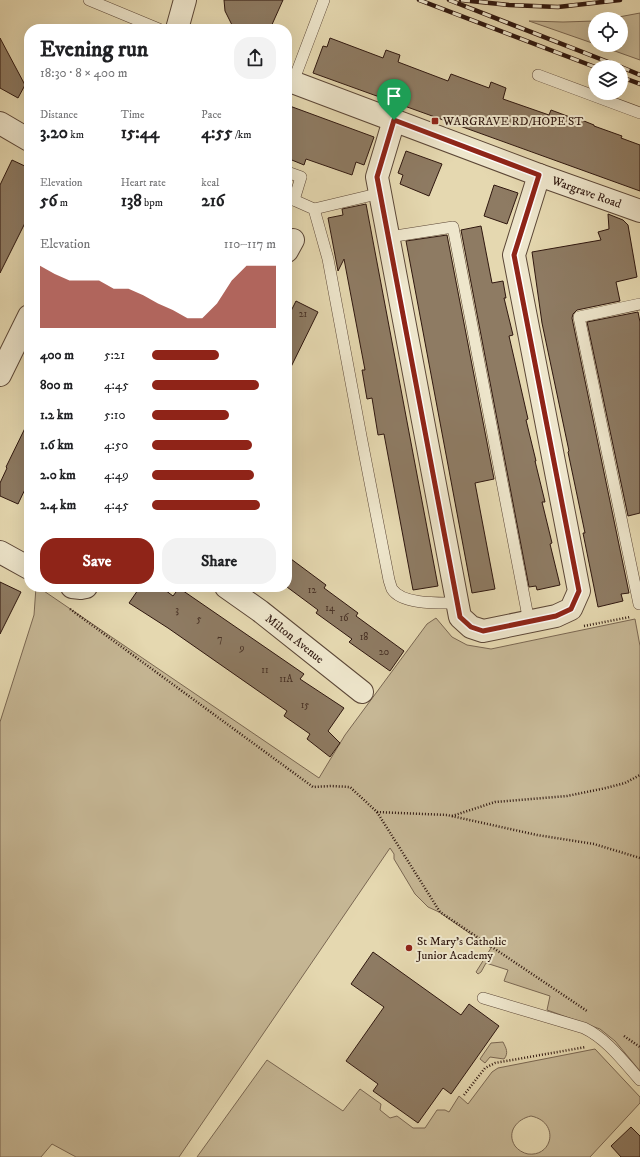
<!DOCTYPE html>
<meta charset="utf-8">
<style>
:root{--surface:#fff;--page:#f2f2f2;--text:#202124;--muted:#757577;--accent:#8f2418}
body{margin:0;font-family:"IM FELL DW Pica",serif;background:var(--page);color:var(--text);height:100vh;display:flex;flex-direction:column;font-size:15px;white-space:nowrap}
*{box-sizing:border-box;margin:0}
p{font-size:13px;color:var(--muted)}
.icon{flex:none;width:22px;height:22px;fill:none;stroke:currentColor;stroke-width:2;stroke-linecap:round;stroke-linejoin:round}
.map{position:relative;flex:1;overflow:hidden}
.sheet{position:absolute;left:24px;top:24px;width:268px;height:568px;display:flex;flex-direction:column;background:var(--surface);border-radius:16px;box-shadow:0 4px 16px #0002}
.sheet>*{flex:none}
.tools{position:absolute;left:588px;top:12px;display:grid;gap:8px}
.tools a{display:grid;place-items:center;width:40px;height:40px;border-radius:50%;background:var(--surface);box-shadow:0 4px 16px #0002;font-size:20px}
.pin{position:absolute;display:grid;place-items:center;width:34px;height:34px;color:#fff;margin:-41px -17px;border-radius:50% 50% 50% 0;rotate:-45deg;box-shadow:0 0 4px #0007}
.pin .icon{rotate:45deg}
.round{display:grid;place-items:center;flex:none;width:42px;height:42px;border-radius:16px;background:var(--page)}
.head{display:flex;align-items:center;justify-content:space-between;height:68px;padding:0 16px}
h1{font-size:22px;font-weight:800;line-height:30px}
.metrics{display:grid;grid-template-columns:repeat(3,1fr);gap:6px;height:68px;padding:4px 16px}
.metrics div{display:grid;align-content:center}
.metrics b{font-size:17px;font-weight:800}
.metrics small{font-size:11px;font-weight:400}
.metrics p{font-size:11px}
.chart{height:112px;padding:8px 16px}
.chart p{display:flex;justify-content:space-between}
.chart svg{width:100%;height:72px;margin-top:4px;fill:var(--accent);opacity:.7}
.primary-button{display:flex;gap:8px;margin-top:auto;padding:8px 16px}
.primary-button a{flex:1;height:46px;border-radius:16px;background:var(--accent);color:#fff;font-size:16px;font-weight:800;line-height:46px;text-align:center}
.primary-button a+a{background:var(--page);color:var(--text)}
ul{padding:0 16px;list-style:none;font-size:13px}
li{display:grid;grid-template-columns:64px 48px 1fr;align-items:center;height:30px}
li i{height:10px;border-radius:5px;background:var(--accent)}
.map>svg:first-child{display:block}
</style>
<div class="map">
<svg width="640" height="1157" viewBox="0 0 640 1157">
<rect width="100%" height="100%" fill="#e5d8b0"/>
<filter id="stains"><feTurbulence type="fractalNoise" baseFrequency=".005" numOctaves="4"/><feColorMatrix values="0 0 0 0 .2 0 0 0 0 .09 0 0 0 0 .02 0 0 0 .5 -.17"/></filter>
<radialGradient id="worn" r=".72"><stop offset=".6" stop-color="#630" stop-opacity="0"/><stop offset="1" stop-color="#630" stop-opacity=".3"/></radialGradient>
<g fill="#c6b795" stroke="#7a6752" fill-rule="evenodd">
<path d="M640,13V60L598,45H621V19H608Z"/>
<path d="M529,21L563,22L595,21V44Z"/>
<path d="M36,587H38L319,778L345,735L427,624L436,618L452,637L467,645L491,649L635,619L640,646V1071L615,1041L600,1029L547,1010L550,996L504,981L508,970L486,963L481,972L478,974L476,972L491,948L439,912L428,907L415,894L394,859V854L390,848L179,1157H76L52,1144L41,1157H0V722L34,615Z"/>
<path d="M503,1042C506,1048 509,1053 504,1059L490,1057L485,1063L480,1059L491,1043Z"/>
<path d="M595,1049L640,1097V1103L590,1157H197L267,1060L343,1111L360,1089L381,1104L380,1110L390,1118L397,1116L413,1128H425L437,1110H445L449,1112L459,1096L468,1104L492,1072L498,1068ZM531,1116C560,1122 553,1157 528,1154C523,1153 518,1150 515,1146C506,1132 517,1119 531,1116Z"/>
</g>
<g fill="#8e7b63" stroke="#2f170f">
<path d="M224,0H283L270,29H234L225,11Z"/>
<path d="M0,38L25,85L18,98L0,88Z"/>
<path d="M330,38L383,58L386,50L400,55L398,62L448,81L451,74L489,88L491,82L506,88L503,99L549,115L551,110L578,120L579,119L594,125V126L622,136L621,138L640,145V191L313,73L323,46L327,47Z"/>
<path d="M287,105L374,137L364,165L356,162L352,175L306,159L304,165L287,158Z"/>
<path d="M406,151L442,164L429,196L400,184L403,175L398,173Z"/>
<path d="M12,160L29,168V215L0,273V185Z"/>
<path d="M494,185L518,193L507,224L484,216Z"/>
<path d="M366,204L438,586L413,590L384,434L378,435L372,398L367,399L362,370H365L344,259L338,271L328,218L343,215L342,209Z"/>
<path d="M608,214L623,220L628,225L637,277L616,282L620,301L577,310L573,314L572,318L629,593L621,594L623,601L598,607L583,533H585L568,452L569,451L542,323L532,252L601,240L598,232L609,229Z"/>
<path d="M481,226L492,283L503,281L506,298H504L513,335L509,336L528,419L526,420L536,461H535L545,502H542L552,543L550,544L560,585L537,590L536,586L529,587L461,230Z"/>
<path d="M447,235L494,479L475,483L495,589L472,593L406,241Z"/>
<path d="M296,301L318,312L287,375V319Z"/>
<path d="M638,312L640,322V513L628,516L587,322Z"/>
<path d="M29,420V481L18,504L0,496V483L7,468L6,467Z"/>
<path d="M287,556L326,585L324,588L358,613L356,616L404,651L390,671L349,642L352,639L316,613L318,610L287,587Z"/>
<path d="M0,582L21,592L0,634Z"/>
<path d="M140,587H161L173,596L179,588L304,674L300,679L344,708L328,731L340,743L330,757L307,739L310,734L284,716L287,711L168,628L129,603Z"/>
<path d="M373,952L461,1015L469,1004L499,1026L451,1094L443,1088L418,1123L373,1091L378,1084L346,1061L384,1007L351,984Z"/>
<path d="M631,1127L640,1136V1157H621L611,1146Z"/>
</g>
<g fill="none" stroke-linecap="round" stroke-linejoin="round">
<g stroke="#5c4737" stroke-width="12">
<g id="service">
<path d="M89,0L159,29"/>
<path d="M538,75L640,113"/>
<path d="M293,82L324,0"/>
<path d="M287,172L301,177L294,200"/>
<path d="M287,197L314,209L328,259L361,436L389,580C390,583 391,587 392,589C402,605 440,603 457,603"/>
<path d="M314,209L381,193"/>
<path d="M389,237L453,227L529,622"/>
<path d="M639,604L579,317L640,304"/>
<path d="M483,998L584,1028C607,1039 623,1061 640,1080"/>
</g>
</g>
<g stroke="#5c4737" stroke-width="24">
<g id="minor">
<path d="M394,120L377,177L460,617L471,627L483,631L556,616L571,609L579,591L514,255L539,175"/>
<path d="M0,123L29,140"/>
<path d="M287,251L293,240"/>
<path d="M0,552L29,568"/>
<path d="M72,587L81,588L86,587"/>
<path id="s1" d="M226,587L260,611L362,692"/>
</g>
</g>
<g stroke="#5c4737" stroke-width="24">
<g id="tertiary">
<path d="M177,29L185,0"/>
<path id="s2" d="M287,80L539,175L640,211"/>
<path d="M0,375L29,316"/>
</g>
</g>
<g stroke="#2f170f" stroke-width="2.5" stroke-dasharray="1 2" stroke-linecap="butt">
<path d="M70,609L313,787L331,786L350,787L377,812L447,815L537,835L594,844L640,858"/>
<path d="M584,626L630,617"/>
<path d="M377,812L440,912L587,1011"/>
<path d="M452,816L495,802L567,796L606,788L625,783L640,775"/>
<path d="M624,1036L640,1047"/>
<path d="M464,1095L485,1068L495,1063L586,1047"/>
</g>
<use href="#service" stroke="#eee6cc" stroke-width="11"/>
<use href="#minor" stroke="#eee6cc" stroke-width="22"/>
<use href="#tertiary" stroke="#eee6cc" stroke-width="22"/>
<g stroke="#2f170f" stroke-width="4.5">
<g id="rail">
<path d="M419,0L595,67"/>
<path d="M449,0L621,67"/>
<path d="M461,0L509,5L558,7L620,0"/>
<path d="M621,67L640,75"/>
<path d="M621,77L640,84"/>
</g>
</g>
<use href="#rail" stroke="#eee6cc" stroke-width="3" stroke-dasharray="9" stroke-linecap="butt"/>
</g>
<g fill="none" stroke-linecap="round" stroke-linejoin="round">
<g stroke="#fff" stroke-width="8">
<path id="route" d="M394,120L539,175L514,255L579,591L571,609L556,616L483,631L471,627L460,617L377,177Z"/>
</g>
<use href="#route" stroke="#8f2418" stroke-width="5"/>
</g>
<g fill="#8f2418" stroke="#eee6cc" stroke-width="1.5">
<rect x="431" y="117" width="8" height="8" rx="2"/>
<circle cx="409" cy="948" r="4"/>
</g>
<g text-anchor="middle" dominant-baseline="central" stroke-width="4" stroke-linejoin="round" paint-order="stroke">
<g font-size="10" fill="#473024">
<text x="303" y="314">21</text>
<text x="312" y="590">12</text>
<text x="330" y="608">14</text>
<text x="177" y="610">3</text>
<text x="344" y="618">16</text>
<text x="199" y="619">5</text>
<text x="364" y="637">18</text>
<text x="220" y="639">7</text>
<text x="242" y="648">9</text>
<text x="384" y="652">20</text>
<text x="265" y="670">11</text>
<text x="286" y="679">11A</text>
<text x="305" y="705">15</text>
</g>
<g font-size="12" fill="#2f170f" stroke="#eee6cc" text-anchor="start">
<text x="443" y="121">WARGRAVE RD/HOPE ST</text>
<text x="417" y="941">St Mary's Catholic<tspan x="417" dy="14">Junior Academy</tspan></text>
</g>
<g font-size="12" fill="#2f170f" stroke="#eee6cc">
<text stroke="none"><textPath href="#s2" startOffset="320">Wargrave Road</textPath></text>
<text stroke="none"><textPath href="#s1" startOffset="86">Milton Avenue</textPath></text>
</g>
</g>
<rect width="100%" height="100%" filter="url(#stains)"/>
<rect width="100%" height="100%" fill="url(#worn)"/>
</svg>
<div class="tools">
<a><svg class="icon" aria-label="locate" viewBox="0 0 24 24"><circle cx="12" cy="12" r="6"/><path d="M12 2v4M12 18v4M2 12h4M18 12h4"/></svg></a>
<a><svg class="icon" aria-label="layers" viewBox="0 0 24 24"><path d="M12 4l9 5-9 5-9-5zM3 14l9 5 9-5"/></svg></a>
</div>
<div class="pin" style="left:394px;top:120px;background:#1e9e55"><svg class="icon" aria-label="arrive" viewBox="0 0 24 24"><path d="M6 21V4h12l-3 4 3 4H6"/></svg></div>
<section class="sheet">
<div class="head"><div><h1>Evening run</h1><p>18:30 · 8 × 400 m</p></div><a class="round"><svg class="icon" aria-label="share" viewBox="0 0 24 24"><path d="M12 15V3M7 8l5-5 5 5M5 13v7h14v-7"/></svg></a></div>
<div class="metrics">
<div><p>Distance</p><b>3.20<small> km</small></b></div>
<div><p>Time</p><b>15:44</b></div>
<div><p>Pace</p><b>4:55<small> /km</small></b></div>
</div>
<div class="metrics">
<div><p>Elevation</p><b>56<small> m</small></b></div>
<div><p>Heart rate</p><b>138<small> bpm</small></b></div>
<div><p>kcal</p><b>216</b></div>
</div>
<div class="chart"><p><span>Elevation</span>110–117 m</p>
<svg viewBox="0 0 160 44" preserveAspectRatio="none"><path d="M0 44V6L10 11L20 15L30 15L40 15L50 20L60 20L70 24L80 29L90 33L100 38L110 38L120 29L130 15L140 6L150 6L160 6V44z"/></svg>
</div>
<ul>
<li><b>400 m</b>5:21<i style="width:54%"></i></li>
<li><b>800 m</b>4:45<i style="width:86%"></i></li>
<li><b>1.2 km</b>5:10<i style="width:62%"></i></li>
<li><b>1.6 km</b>4:50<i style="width:81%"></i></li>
<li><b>2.0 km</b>4:49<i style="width:82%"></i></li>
<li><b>2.4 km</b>4:45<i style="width:87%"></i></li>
</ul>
<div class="primary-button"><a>Save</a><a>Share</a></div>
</section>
</div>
